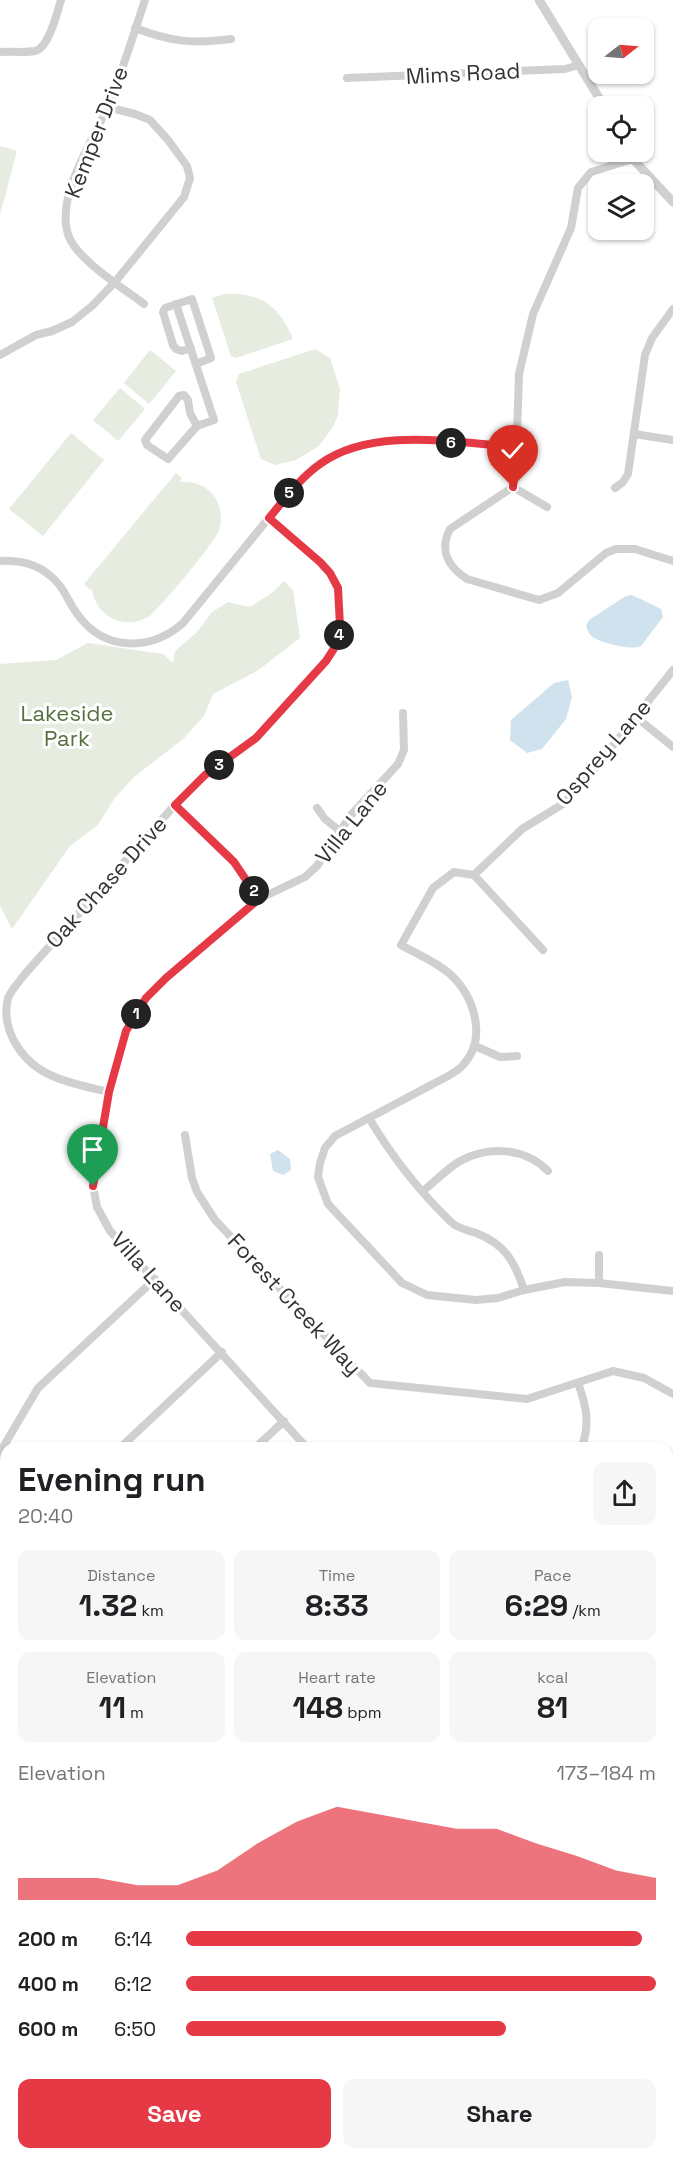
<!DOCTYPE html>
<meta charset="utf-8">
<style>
:root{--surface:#fff;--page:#f6f6f6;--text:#202124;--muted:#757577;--accent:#e63946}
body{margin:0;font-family:"Space Grotesk",sans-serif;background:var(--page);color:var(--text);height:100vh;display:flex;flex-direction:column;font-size:22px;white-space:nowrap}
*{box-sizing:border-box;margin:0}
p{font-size:20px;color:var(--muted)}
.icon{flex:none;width:33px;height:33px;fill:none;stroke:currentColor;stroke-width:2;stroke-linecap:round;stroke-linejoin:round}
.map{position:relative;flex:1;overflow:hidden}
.details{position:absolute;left:0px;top:1442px;width:674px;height:718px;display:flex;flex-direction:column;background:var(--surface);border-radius:18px 18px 0 0;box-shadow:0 2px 4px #0004}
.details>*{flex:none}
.needle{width:39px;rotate:73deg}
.controls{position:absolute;left:588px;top:18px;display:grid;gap:12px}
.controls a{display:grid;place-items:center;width:66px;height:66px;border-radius:12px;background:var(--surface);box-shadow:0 2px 4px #0004;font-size:30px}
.pin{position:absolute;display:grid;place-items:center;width:51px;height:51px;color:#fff;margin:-62px -26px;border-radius:50% 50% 50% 0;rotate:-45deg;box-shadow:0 0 6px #0007}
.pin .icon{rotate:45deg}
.km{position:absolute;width:30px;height:30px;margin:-15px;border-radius:50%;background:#222;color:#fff;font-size:16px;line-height:30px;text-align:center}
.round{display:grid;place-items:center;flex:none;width:63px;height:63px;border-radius:12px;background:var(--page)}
.summary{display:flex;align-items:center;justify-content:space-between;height:102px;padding:0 18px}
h1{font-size:33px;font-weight:800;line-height:45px}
.stats{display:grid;grid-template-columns:repeat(3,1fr);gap:9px;height:102px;padding:6px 18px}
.stats div{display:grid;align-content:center;border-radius:12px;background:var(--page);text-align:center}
.stats b{font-size:30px;font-weight:800}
.stats small{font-size:16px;font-weight:400}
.stats p{font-size:16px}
.chart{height:168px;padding:12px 18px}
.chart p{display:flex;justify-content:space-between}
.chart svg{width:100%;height:108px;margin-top:6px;fill:var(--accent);opacity:.7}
.cta{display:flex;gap:12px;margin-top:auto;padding:12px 18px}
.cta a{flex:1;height:69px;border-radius:12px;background:var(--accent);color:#fff;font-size:24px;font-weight:800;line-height:69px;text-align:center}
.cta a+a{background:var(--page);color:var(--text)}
ul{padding:0 18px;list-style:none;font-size:20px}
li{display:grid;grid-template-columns:96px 72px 1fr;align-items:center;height:45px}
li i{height:15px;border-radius:8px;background:var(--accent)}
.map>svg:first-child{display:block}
</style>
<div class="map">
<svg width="673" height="2159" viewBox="0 0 673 2159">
<rect width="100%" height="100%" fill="#fff"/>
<g fill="#e6ecdf">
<path d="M0,146L17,151L0,215Z"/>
<path d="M224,294C261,292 279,306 293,339L236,358L231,356L212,298Z"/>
<path d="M315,349L330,358L340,389L338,415L333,427L319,446L296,460L275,465L261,459L236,382L239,374Z"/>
<path d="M150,350L176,371L149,404L124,383Z"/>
<path d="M120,388L145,409L118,441L93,420Z"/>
<path d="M71,433L104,460L43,536L9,509Z"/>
<path d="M176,473L182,478L179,482C192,481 204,484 213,495C221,505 223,518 219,530C213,545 164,603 151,615C127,632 95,618 92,588L90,590L84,584Z"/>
<path d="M284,581L293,590L300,638L257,671L213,694L204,716L183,739L134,777L114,799L98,825L70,846L12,929L0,906V664L56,660L88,643L163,654L173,663L175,651L197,632L212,612L228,602L250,607L272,593Z"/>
</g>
<g fill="#cfe2ee">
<path d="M632,595L661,609L663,617L641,646C631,651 604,643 594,638C589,635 588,631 586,626L589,620L626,596Z"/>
<path d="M568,680L572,697L566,719L542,749L527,753L510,740L511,720L554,683Z"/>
<path d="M278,1150L290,1159L291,1170L283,1175L273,1171L270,1154Z"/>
</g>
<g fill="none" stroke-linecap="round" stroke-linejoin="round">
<g stroke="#d0d0d0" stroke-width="8">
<path d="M135,28C172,42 192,44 231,39"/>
<path d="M0,52C11,51 24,53 35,51C49,48 57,13 61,0"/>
<path d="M347,78L565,69L579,65"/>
<path d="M633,159L591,172L578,188L571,228L533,314L519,374L516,464L513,487L450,529C439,550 448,567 467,579L539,600L558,593L606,553L616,549H635L673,561"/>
<path d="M144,304C123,288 79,261 69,237C54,198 92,143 107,108C122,73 133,36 145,0"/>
<path d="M176,304L214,420L197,426L190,413L188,400L184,395L179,396L145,440L147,445L168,459L197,426"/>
<path d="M191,348L182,351L176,349L173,345L163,312L165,308L192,299L211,358L196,364"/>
<path d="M0,355L36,335L52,331L72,322L92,306L115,282L184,197L190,178L187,166L168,140L150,120L135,114L107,107"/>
<path d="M634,434L673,440"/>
<path d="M513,487L547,507"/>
<path d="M615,488L623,482L628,474L645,355L652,338L673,309"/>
<path d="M0,561C18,560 34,563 48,574C64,585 67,601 78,615C105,652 151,651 183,623L290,492L313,469L333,456L356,446L392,440L517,447"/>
<path d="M636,717L673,747"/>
<path d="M175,805L234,862L259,899"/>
<path d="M317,808L325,819L340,831"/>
<path d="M474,875L522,829L563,804L587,778L673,670"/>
<path d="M543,950L474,875L454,872L433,888L401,945C417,954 436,962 450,974C474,996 488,1038 463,1065C459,1070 453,1073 448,1076L335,1136L325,1148L320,1163L318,1177L328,1204L402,1283L427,1295L476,1300L498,1298L524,1290L565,1282L599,1283L673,1291"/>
<path d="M475,1046L500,1057L517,1056"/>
<path d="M109,1092C91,1088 72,1084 55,1077C24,1065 0,1032 8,998C11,990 19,982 24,975L182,797L205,775L256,738L326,661C336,645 340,632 340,612C340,577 323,564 298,543C288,535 279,526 269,518"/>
<path d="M369,1118C391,1155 420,1192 451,1222C458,1229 468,1230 476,1233C505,1244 515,1262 524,1290"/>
<path d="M185,1135L192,1178L197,1192L215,1220L370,1383L527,1399L613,1371L644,1378L673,1394"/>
<path d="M423,1191C435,1181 447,1169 460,1161C489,1145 525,1148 548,1171"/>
<path d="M599,1255V1283"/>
<path d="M578,1383C586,1405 591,1425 581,1448"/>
<path d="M120,1448L222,1352"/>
<path d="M255,1448L284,1421"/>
<path d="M307,1448L110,1231L97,1207L93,1186L109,1092L116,1060L126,1031L146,998L188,958L259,899L305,877L317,866L351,815L398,764L404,750L403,713"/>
<path d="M0,1457L2,1449L38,1388L155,1279"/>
<path d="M0,1508L6,1524"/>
<path d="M668,1741L673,1739"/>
<path d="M0,1793L6,1778"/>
<path d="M0,1807L6,1805"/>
<path d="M0,1878L6,1888"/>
<path d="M0,1895L5,1887"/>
<path d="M668,1917H673"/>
<path d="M0,1969L6,1965"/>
<path d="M4,2038L6,2041"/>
<path d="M668,2075L673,2088"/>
</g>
<g stroke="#d0d0d0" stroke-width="9">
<path d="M539,0L604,106"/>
<path d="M629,152L633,159L673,202"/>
<path d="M0,1710L6,1713"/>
</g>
<g stroke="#bdbdbd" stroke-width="10">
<path d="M668,1493L673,1484"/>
<path d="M668,1515L673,1506"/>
<path d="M63,2159L69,2154"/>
<path d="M83,2159L90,2154"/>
</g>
</g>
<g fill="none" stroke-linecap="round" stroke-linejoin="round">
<g stroke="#fff" stroke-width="12">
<path id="route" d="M93,1186L109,1092L126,1031L146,998L166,978L259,899L234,862L175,805L205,775L256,738L326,661L335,647L340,626L338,588L330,573L320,562L269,518C285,499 299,479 320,464C373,426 455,443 517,447L513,487"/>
</g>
<use href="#route" stroke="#e63946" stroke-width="8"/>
</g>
<g text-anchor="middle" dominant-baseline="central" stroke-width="6" stroke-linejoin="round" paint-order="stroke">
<g font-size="22" fill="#333" stroke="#fff">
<text transform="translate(463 73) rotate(-3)">Mims Road</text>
<text transform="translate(96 132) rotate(-69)">Kemper Drive</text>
<text transform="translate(603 752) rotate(-49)">Osprey Lane</text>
<text transform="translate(351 822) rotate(-51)">Villa Lane</text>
<text transform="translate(106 882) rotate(-48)">Oak Chase Drive</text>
<text transform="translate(149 1272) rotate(48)">Villa Lane</text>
<text transform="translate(295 1304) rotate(47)">Forest Creek Way</text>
</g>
<g font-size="22" fill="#56703f" stroke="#fff">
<text x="67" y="713">Lakeside<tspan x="67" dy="25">Park</tspan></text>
</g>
</g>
</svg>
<div class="controls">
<a><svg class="needle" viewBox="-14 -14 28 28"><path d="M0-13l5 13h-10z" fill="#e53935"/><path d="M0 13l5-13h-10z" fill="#757577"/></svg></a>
<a><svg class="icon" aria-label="locate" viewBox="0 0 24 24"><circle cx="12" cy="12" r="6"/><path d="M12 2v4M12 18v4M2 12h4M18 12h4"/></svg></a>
<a><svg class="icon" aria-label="layers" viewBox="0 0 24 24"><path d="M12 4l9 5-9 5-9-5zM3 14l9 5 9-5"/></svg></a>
</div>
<div class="pin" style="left:93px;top:1186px;background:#1e9e55"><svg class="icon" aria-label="arrive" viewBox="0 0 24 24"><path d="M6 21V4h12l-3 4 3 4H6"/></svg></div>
<div class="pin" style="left:513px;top:487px;background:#d93025"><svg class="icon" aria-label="check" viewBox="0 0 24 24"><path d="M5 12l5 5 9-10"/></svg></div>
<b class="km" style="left:136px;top:1014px">1</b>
<b class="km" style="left:254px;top:891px">2</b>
<b class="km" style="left:219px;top:765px">3</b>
<b class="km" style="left:339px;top:635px">4</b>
<b class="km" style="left:289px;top:493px">5</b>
<b class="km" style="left:451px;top:443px">6</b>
<section class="details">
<div class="summary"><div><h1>Evening run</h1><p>20:40</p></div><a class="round"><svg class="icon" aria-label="share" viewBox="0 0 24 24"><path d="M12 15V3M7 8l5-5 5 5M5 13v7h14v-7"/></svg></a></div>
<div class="stats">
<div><p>Distance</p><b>1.32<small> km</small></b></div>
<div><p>Time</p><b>8:33</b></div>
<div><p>Pace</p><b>6:29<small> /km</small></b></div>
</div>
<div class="stats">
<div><p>Elevation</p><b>11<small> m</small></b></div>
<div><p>Heart rate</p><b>148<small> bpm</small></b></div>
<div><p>kcal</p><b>81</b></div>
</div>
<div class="chart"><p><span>Elevation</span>173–184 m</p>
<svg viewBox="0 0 160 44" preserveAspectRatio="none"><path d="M0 44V35L10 35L20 35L30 38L40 38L50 32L60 21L70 12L80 6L90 9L100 12L110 15L120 15L130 21L140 26L150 32L160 35V44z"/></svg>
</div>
<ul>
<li><b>200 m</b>6:14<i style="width:97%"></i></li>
<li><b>400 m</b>6:12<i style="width:100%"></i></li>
<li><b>600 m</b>6:50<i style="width:68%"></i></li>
</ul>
<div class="cta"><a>Save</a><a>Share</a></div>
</section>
</div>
